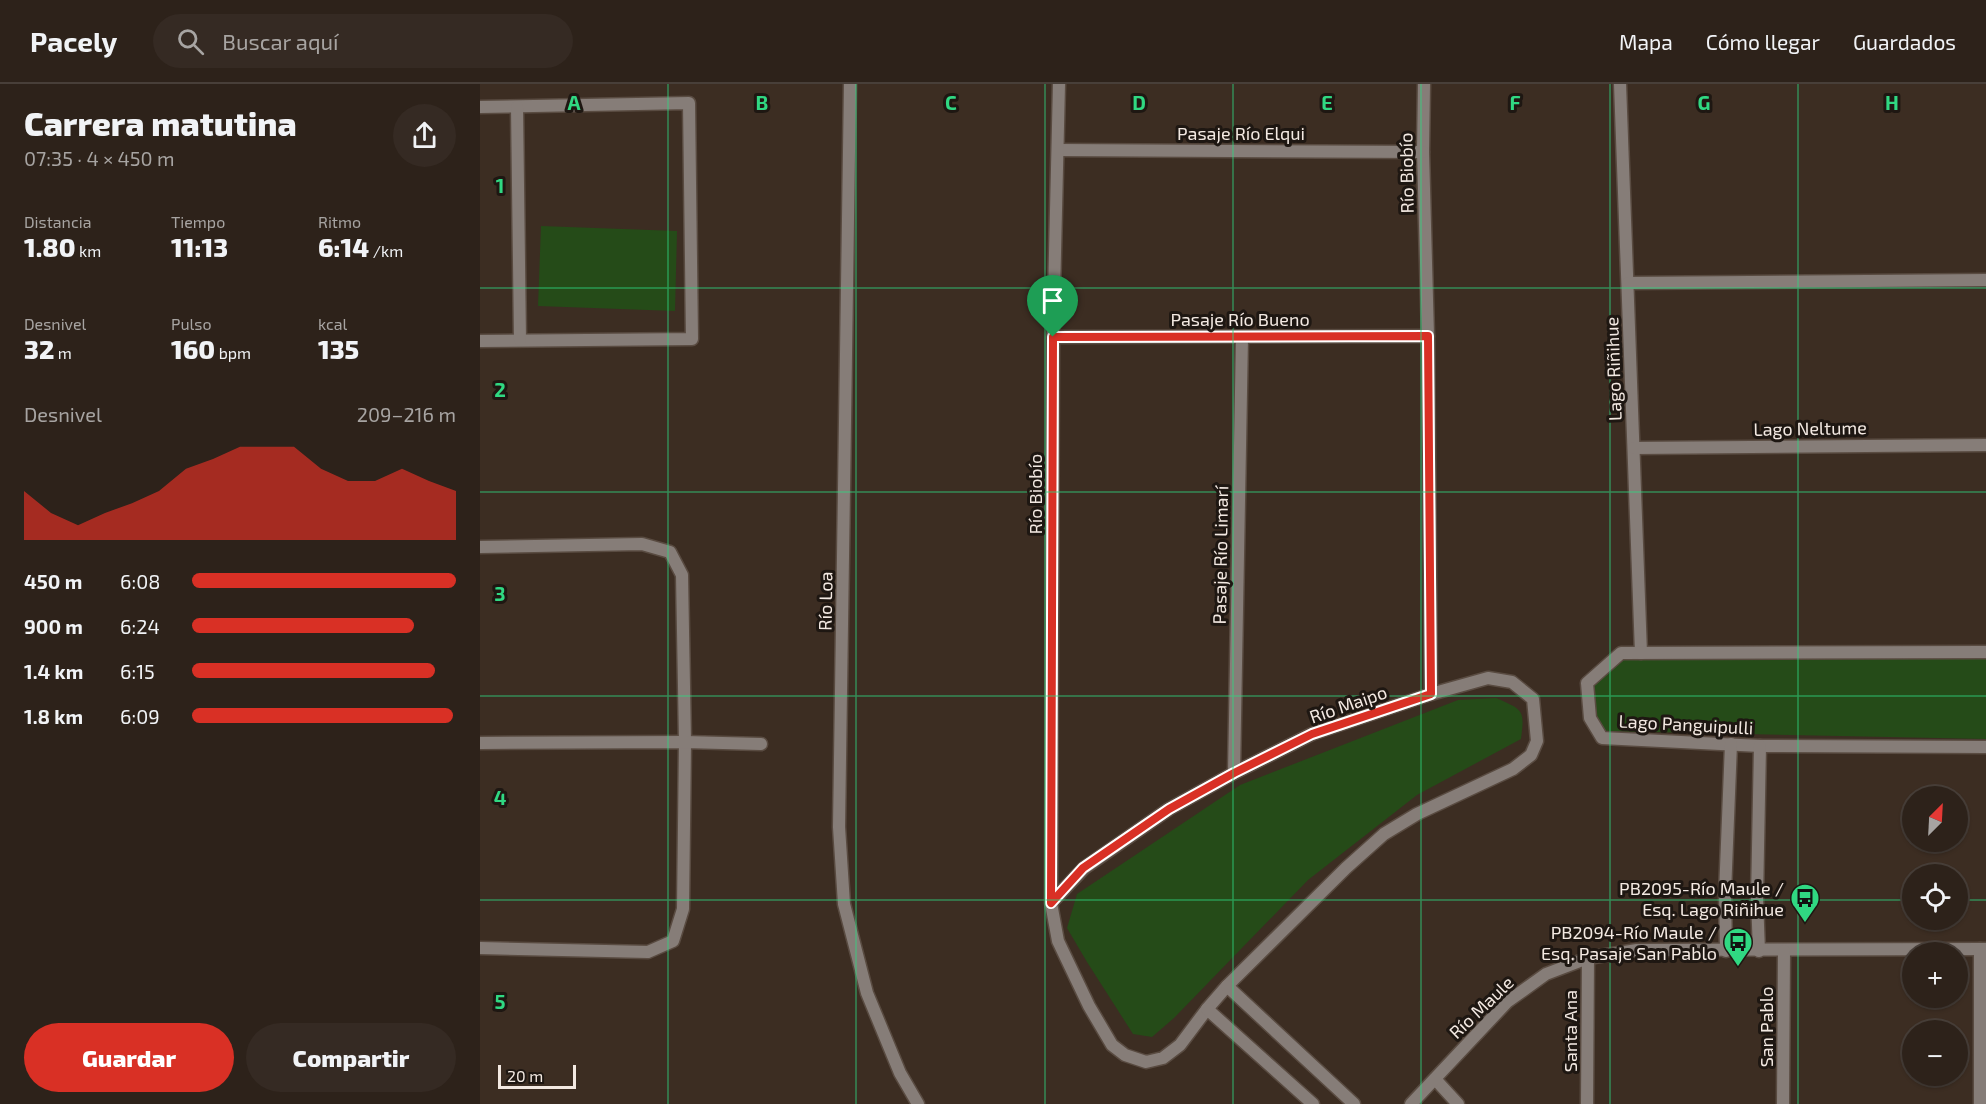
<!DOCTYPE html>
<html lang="es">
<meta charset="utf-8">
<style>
:root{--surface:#2d221a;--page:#352a23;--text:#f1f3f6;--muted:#a7a4a2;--line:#483f39;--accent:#d93025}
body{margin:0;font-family:"Exo 2",sans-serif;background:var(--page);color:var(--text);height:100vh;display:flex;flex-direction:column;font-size:22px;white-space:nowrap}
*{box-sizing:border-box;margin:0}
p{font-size:20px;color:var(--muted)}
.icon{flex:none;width:33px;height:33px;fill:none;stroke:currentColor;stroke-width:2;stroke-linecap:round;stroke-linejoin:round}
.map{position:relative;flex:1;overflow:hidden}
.details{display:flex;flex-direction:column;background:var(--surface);width:480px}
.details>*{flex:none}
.needle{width:39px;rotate:24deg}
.buttons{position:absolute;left:1422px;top:702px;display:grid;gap:12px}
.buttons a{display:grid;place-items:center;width:66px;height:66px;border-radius:50%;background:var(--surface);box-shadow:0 2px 4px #0004,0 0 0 2px var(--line);font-size:30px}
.scale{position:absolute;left:18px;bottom:15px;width:78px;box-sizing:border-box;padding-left:6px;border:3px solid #f3e9e2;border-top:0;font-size:16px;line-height:21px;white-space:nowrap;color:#f3e9e2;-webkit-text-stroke:4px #1e1712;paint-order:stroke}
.pin{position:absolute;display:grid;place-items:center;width:51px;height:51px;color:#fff;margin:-62px -26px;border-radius:50% 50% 50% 0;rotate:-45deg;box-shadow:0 0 6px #0007}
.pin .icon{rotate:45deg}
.round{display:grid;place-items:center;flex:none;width:63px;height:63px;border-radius:32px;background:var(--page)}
.headline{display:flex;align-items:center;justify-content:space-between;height:102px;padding:0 24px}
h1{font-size:33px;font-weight:800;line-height:45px}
.figures{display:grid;grid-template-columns:repeat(3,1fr);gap:9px;height:102px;padding:6px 24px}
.figures div{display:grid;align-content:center}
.figures b{font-size:26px;font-weight:800}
.figures small{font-size:16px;font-weight:400}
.figures p{font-size:16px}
.chart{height:168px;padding:12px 24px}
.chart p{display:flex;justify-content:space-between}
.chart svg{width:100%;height:108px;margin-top:6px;fill:var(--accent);opacity:.7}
.primary-button{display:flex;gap:12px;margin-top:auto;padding:12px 24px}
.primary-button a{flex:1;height:69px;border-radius:36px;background:var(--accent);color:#fff;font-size:24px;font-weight:800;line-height:69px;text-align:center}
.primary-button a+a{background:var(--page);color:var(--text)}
ul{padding:0 24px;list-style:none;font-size:20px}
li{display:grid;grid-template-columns:96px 72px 1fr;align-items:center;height:45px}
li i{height:15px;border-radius:8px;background:var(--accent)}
header{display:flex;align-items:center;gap:36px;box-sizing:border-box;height:84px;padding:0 30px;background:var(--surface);border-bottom:2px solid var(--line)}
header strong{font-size:28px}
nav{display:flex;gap:33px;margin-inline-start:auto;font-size:21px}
.search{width:420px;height:54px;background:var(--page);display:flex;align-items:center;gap:15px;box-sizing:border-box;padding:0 21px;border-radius:33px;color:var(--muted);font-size:22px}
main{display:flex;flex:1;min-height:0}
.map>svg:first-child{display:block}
</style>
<header>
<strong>Pacely</strong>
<div class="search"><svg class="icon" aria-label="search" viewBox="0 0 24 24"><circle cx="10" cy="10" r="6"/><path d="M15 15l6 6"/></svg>Buscar aquí</div>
<nav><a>Mapa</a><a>Cómo llegar</a><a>Guardados</a></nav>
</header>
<main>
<section class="details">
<div class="headline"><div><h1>Carrera matutina</h1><p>07:35 · 4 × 450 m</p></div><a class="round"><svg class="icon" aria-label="share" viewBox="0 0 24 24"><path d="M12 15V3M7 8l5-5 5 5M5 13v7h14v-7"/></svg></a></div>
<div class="figures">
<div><p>Distancia</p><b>1.80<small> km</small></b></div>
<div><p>Tiempo</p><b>11:13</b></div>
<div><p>Ritmo</p><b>6:14<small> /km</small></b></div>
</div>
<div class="figures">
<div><p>Desnivel</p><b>32<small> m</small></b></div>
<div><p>Pulso</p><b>160<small> bpm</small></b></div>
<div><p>kcal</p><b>135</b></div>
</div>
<div class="chart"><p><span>Desnivel</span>209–216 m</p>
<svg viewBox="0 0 160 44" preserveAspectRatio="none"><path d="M0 44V24L10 33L20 38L30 33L40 29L50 24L60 15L70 11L80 6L90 6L100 6L110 15L120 20L130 20L140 15L150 20L160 24V44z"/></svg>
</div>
<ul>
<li><b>450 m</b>6:08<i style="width:100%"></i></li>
<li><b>900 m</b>6:24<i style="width:84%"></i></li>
<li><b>1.4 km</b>6:15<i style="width:92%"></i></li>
<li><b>1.8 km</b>6:09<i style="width:99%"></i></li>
</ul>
<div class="primary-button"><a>Guardar</a><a>Compartir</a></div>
</section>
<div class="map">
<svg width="1506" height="1020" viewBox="0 0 1506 1020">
<rect width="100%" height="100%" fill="#3c2d22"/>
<g fill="#254b18">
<path d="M61,142L197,147L195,227L58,222Z"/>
<path d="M1506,572V655L1125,647L1116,632L1113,601L1142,574Z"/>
<path d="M1016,614C1043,626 1045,625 1041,655L937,711L828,796L694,934L672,953L653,950L607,878L587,844L597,810L760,701L978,616Z"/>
</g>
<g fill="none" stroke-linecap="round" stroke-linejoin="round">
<g stroke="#594b41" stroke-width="15">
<g id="minor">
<path d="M370,0L359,743L364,820L387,909L420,989L438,1020"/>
<path d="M944,0L943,68L948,252L951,610"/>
<path d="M1140,0L1161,569"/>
<path d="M0,23L209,19L212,255L0,257"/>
<path d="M37,23L40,256"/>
<path d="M578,66L943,68"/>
<path d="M1148,199L1506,196"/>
<path d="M573,253L948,252"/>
<path d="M1154,364L1506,361"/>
<path d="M0,463L162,460L190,468L202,491L205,658L203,825L193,857L168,868L0,864"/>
<path d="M1506,568L1141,569L1107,599L1110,634L1122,654L1280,662L1506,663"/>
<path d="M0,659L205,658L281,660"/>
<path d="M754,689L762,253"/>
<path d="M571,819L604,784L689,725L754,689L832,650L951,610L1008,594L1032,598L1053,615L1057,657L1051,671L1033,685L937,730L904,750L866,784L747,902L727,925L700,961L683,974L666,978L645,971L632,961L609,922L578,857L571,819L573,253L579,0"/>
<path d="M1500,865V1020"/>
<path d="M1246,867L1245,809L1251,660"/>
<path d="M1279,867L1277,815L1280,662"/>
<path d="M747,902L874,1020"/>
<path d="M727,925L833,1020"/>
<path d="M955,995L978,1020"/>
<path d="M931,1020L1027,918L1066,890L1108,874L1157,866L1506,865"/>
<path d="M1107,1020L1108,874"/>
<path d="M1303,1020L1304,867"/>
</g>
</g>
<use href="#minor" stroke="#867d78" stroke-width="12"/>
</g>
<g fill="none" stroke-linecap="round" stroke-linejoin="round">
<g stroke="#fff" stroke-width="12">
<path id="route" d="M948,252L951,610L832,650L754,689L689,725L603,784L571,819L573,253Z"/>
</g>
<use href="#route" stroke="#d93025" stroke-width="8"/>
</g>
<path fill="none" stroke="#30d882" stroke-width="1.5" stroke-opacity="0.55" d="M188,0V1020M376,0V1020M565,0V1020M753,0V1020M941,0V1020M1130,0V1020M1318,0V1020M0,204H1506M0,408H1506M0,612H1506M0,816H1432M1478,816H1506"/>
<defs>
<g id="bus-pin" transform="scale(1.5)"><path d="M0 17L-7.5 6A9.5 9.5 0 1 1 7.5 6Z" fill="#30d882" stroke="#1e1712"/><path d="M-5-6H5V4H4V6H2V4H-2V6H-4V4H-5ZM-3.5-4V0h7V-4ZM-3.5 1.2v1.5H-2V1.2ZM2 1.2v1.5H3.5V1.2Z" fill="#111"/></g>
</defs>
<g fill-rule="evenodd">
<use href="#bus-pin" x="1325" y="814"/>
<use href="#bus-pin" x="1258" y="858"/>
</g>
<g text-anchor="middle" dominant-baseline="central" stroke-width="6" stroke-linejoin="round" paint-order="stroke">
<g font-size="18" fill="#f3e9e2" stroke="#1e1712">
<text x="761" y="49">Pasaje Río Elqui</text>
<text transform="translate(926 89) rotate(-91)">Río Biobío</text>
<text x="760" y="235">Pasaje Río Bueno</text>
<text transform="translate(1133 285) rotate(-92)">Lago Riñihue</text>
<text transform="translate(1330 344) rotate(-1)">Lago Neltume</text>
<text transform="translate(555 410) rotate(-90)">Río Biobío</text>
<text transform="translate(740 471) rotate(-89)">Pasaje Río Limarí</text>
<text transform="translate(345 517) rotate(-89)">Río Loa</text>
<text transform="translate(868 620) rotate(-19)">Río Maipo</text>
<text transform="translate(1206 640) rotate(3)">Lago Panguipulli</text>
<text transform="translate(1001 923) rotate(-44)">Río Maule</text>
<text transform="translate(1286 943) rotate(-90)">San Pablo</text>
<text transform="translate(1090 947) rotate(-90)">Santa Ana</text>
</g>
<g font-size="18" fill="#f3e9e2" stroke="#1e1712" text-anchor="end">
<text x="1304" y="804">PB2095-Río Maule /<tspan x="1304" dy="21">Esq. Lago Riñihue</tspan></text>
<text x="1237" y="848">PB2094-Río Maule /<tspan x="1237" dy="21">Esq. Pasaje San Pablo</tspan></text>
</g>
</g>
<g font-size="20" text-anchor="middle" font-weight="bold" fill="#30d882" stroke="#1e1712" stroke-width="6" stroke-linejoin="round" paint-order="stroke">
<text x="94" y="26">A</text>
<text x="282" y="26">B</text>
<text x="471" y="26">C</text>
<text x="659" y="26">D</text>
<text x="847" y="26">E</text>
<text x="1035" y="26">F</text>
<text x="1224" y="26">G</text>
<text x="1412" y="26">H</text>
<text x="20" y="109">1</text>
<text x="20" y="313">2</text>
<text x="20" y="517">3</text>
<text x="20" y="721">4</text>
<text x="20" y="925">5</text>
</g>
</svg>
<div class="buttons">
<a><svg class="needle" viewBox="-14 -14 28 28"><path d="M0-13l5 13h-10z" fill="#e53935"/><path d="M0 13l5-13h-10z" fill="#a7a4a2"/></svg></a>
<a><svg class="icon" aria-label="locate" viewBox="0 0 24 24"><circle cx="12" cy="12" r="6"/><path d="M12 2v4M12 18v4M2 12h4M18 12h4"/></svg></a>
<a>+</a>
<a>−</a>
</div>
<div class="scale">20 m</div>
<div class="pin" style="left:573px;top:253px;background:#1e9e55"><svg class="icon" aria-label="arrive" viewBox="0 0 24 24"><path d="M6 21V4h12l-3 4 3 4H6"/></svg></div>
</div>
</main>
